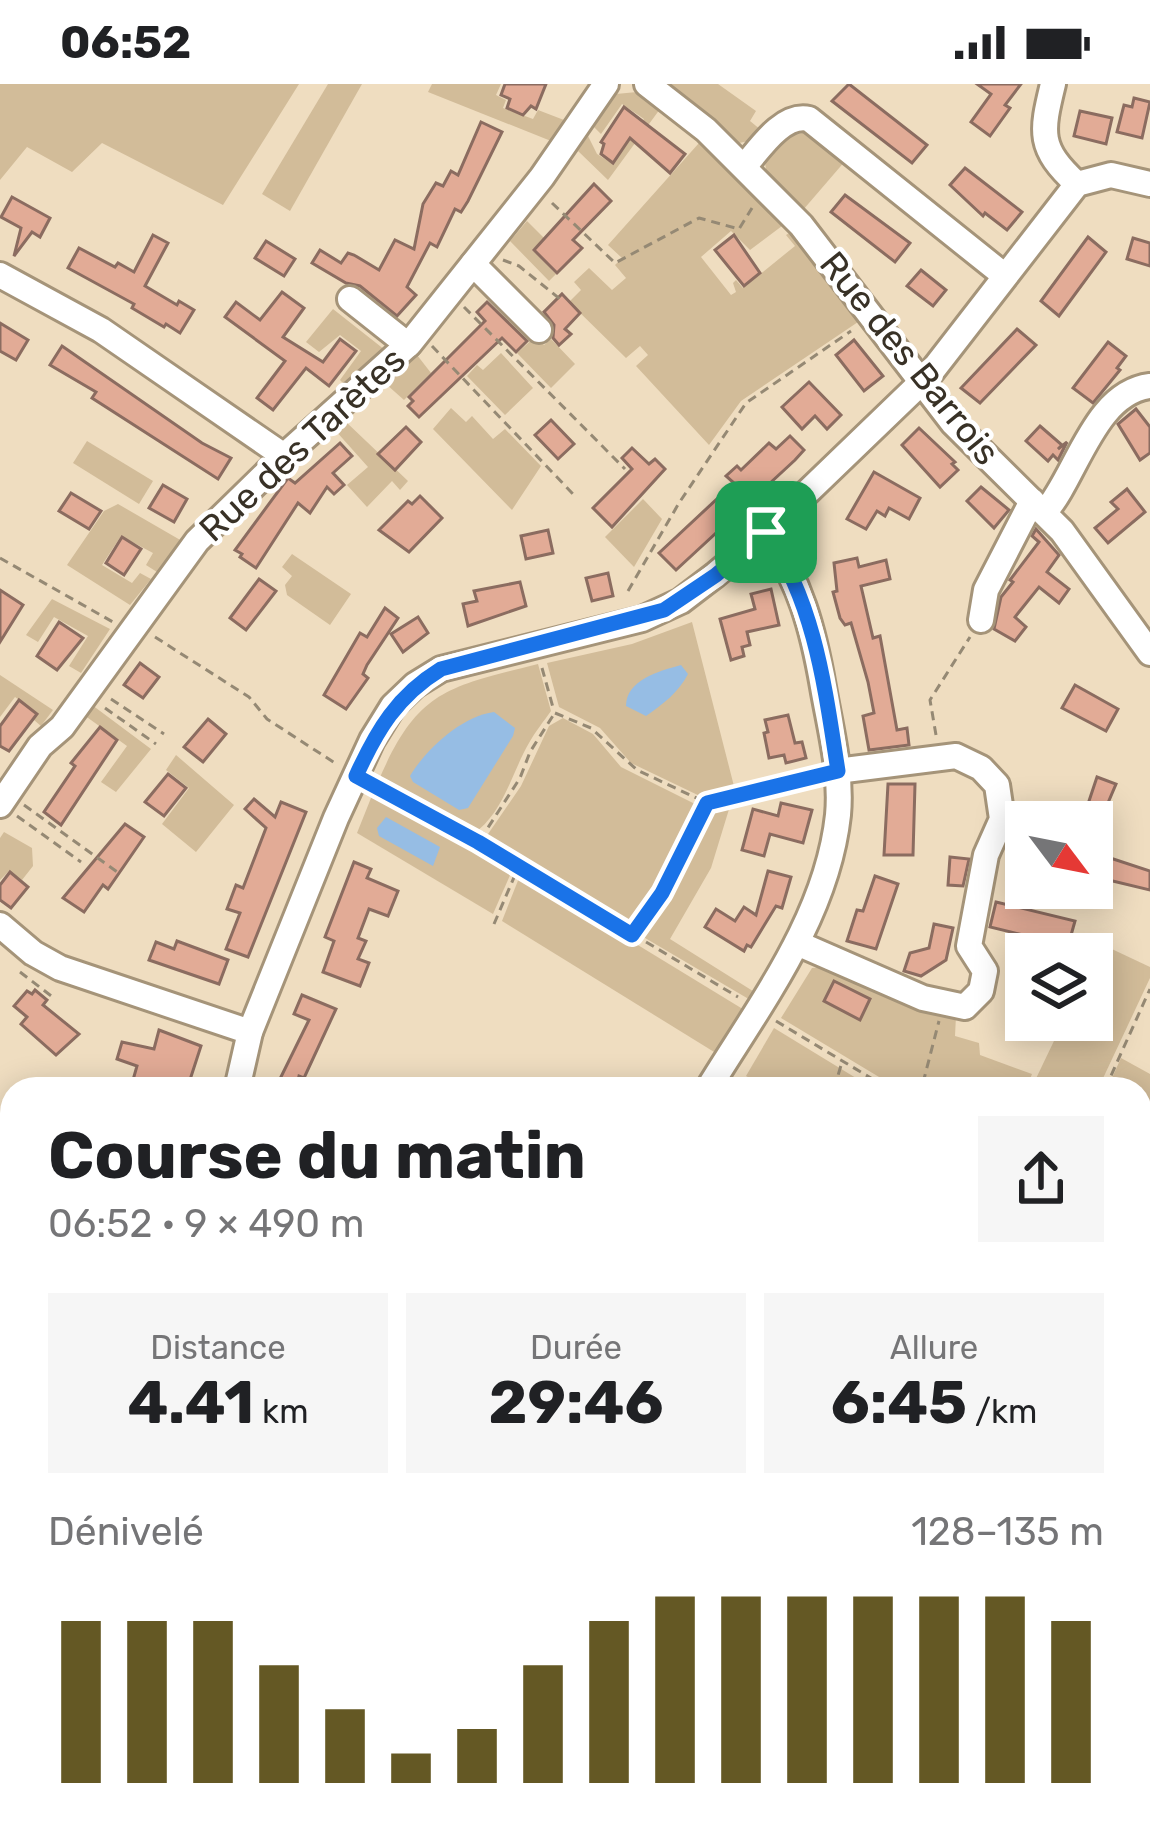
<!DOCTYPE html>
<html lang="fr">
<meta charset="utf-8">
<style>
:root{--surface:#fff;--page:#f6f6f6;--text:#202124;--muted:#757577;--accent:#645824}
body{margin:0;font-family:Rubik,sans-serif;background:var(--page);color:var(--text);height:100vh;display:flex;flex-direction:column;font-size:45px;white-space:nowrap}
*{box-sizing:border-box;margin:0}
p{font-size:39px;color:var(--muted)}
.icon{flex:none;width:66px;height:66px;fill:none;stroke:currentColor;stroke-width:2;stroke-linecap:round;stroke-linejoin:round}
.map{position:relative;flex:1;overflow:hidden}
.side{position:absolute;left:0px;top:993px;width:1152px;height:771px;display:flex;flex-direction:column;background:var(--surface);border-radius:36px 36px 0 0;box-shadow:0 6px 30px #0003}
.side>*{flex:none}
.needle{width:78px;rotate:122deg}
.fabs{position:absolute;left:1005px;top:717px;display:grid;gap:24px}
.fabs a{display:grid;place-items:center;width:108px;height:108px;border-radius:0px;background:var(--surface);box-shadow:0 6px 30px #0003;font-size:60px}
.pin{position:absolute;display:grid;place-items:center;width:102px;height:102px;color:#fff;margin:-51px;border-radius:24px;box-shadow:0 6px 18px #0006}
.round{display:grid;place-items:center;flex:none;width:126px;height:126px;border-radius:0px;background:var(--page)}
.overview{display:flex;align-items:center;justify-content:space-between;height:204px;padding:0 48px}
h1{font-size:66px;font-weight:700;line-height:90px}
.stats{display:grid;grid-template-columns:repeat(3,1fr);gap:18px;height:204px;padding:12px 48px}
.stats div{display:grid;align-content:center;border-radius:0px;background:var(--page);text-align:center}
.stats b{font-size:60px;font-weight:700}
.stats small{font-size:33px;font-weight:400}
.stats p{font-size:33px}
.chart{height:336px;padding:24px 48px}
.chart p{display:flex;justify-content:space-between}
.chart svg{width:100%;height:216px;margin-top:12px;stroke:var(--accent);stroke-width:6}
.status{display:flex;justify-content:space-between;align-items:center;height:84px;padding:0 60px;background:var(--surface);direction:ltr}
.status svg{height:33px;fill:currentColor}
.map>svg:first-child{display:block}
</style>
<div class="status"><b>06:52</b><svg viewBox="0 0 49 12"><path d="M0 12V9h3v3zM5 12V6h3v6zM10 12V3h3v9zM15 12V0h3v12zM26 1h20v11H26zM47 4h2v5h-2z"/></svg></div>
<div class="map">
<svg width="1150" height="1762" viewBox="0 0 1150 1762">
<rect width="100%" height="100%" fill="#efddc0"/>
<g fill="#d2bc99">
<path d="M0,0H299L223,121L102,59L72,88L27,63L0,96Z"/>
<path d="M328,0H362L290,127L262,110Z"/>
<path d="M432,0H501L496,11L506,16L503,24L533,35L538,26L564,36L551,57L428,8Z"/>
<path d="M668,0H718L756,27L750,37L761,46L754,56L739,59Z"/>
<path d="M637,8L660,25L608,96L578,67L588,52L597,70L613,80L644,35L622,20L601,50L594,43L616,10Z"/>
<path d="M807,48L846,76L803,126L767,91L765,79L784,54Z"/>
<path d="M699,59L782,142L750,166L731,147L701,173L731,211L736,208L733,199L736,196L743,204L795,162L786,151L791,148L858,238L741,317L709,361L636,282L648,271L640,262L626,274L569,218L581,206L574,198L589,184L612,206L626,194L615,181L622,174L608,161Z"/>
<path d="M527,137L544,154L532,166L556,190L549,197L510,157Z"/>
<path d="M333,225L385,266L345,301L340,296L361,267L340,251L319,268L306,258Z"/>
<path d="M536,252L544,261L551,255L575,280L551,304L517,269Z"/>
<path d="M501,269L533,304L505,331L467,292L477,281L483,286Z"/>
<path d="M417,271L431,289L404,316L386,300Z"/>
<path d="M451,324L466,338L472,332L493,355L505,345L541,382L512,426L433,345Z"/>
<path d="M345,337L408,397L400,406L392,397L367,423L347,401L368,383L335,346Z"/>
<path d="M87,357L153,397L139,420L73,379Z"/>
<path d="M643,415L662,435L634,483L605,453Z"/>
<path d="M118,420L182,457L157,488L146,481L153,469L121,452L102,481L132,499L140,489L151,495L130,521L67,481L104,427Z"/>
<path d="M292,470L351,510L330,541L287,511L285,501L292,492L282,483Z"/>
<path d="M52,515L110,545L81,589L69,582L88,552L54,533L38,558L26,551Z"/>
<path d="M692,538L736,710L704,714L631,679L600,644L559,623L547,579L632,560Z"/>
<path d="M538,580L551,627C544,637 535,648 529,659C511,690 504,729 472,751L378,698C417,606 447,603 538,580Z"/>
<path d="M0,591L53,626L41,642L34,636L38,630L15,613L0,633Z"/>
<path d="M92,621L151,665L116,708L101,698L127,662L84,631Z"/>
<path d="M563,634L593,650L621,683L697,721L698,726L663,797L631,846L488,756V750L521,702L549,642Z"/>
<path d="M176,671L234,721L196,768L162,740L189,704L166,686Z"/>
<path d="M373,709L509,784L511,789L493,830L357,749Z"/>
<path d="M730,722L711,784L670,855L756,909L752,917L640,851L673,799L707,726Z"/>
<path d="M4,748L32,764L33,782L22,796L9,787L0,796V754Z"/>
<path d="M519,794H528L746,927L719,971L502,837Z"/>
<path d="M1099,859L1150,883V894L1098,1005H1031L1064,936H1092V875Z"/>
<path d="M836,882L956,932L955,952L979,959L980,971L1032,990L1026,1005H899L781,934L812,884Z"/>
<path d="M774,944L874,1005H769L746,992Z"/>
<path d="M1121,974L1150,990V1103L1140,1094V1005H1107Z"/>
<path d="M12,1393L6,1415L12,1419V1496L7,1493L3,1498L8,1495L12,1499V1560L0,1549L3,1500L0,1498V1409Z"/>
</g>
<g fill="#96bde4">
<path d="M681,581L688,590C679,608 662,621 646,632L626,622C626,596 659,587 681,581Z"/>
<path d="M494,628L515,644L513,652L468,724L459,726L413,698L410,692C426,665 462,632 494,628Z"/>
<path d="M386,733L440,763L433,782L379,752L377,744Z"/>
</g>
<g fill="#e2ab96" stroke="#8b6c60" stroke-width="3">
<path d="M505,0H546L536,25L531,22L523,31L507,24L510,15L501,11Z"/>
<path d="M849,0L927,61L912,79L832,17Z"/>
<path d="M977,0H1021L1005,21L1010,24L990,52L971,38L991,10Z"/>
<path d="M1134,14L1150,18L1142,54L1117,48L1124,21L1132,23Z"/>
<path d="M624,23L685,70L670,89L630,54L613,79L601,70L604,60L601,58Z"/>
<path d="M1080,27L1112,34L1106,60L1074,52Z"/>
<path d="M481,38L502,48L468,117L461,128L455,125L437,163L430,159L407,203L416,211L397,232L360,202L346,199L312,179L320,166L341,179L348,169L354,171L379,186L395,156L414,165L423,120L436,99L443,102L451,87L458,91Z"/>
<path d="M965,84L1022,128L1007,146L985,129L983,132L950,101Z"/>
<path d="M594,100L611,117L573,156L582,164L557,189L534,166Z"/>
<path d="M845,111L910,159L895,178L831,128Z"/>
<path d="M12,113L50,134L40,153L32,148L14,172L21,144L1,133Z"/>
<path d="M153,151L168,159L145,202L177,221L179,217L194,226L180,249L166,240L164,243L132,224L134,220L68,184L79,164L115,183L118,179L134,188Z"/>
<path d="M734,151L760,189L744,202L715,166Z"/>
<path d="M1088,153L1106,168L1059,232L1041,217Z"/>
<path d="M1133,154L1150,159V182L1127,175Z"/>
<path d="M266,157L295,175L284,192L255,174Z"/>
<path d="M921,186L946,206L933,222L907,202Z"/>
<path d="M282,208L304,224L283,253L323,278L340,255L356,267L329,302L306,284L273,326L257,314L285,277L225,233L236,218L260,236Z"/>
<path d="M562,210L580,229L565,245L571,250L559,261L553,254L554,241L544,228Z"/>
<path d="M487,218L527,257L516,268L502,254L419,333L408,322L413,317L409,313L485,237L477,228Z"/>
<path d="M0,239L28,256L16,276L0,267Z"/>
<path d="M1017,245L1036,261L980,319L961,304Z"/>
<path d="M854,256L883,292L864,307L836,271Z"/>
<path d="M1108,258L1126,272L1117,284L1120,286L1093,319L1073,304Z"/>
<path d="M62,262L202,359L231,374L218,395L92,314L96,308L50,281Z"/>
<path d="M809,298L841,331L827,345L815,332L802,345L782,323Z"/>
<path d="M1136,325L1150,343V369L1140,376L1118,340Z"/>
<path d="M551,336L574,360L558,375L535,351Z"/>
<path d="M1040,342L1062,361L1058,365L1067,358L1058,376L1053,371L1048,377L1026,357Z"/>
<path d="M406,343L421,358L395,386L378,370Z"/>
<path d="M919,344L955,378L952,380L958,386L940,403L902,361Z"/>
<path d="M790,352L804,366L795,376L676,486L659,469L734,399L726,392L737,382L741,386L769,359L776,365Z"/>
<path d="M340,359L352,372L333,389L344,401L334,410L327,403L310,429L298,419L256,484L240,473L242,470L235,466L288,394L295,399Z"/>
<path d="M632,364L649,380L655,375L665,385L612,443L593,424L632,385L622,374Z"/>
<path d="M874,388L920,414L909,435L889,424L885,432L877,427L866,445L847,435Z"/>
<path d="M163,401L187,415L174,438L149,424Z"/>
<path d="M981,403L1009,426L994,444L967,417Z"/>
<path d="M1127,405L1145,428L1108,459L1095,444L1118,425L1111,418Z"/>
<path d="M71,409L101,427L89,445L59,427Z"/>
<path d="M420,412L442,434L409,468L379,446L408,417L412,420Z"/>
<path d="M1036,445L1059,471L1047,488L1069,505L1059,519L1039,503L1015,533L1026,543L1015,557L994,545L1001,513L1013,498L1010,496L1039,458L1032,452Z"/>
<path d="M548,446L553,469L526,475L521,452Z"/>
<path d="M122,453L141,465L124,491L106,479Z"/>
<path d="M857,474L859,483L886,476L890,495L861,502L873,554L880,552L897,646L907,644L909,661L869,666L863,632L874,629L868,598L851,539L845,541L840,534L833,508L837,507L834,479Z"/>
<path d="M608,489L613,512L592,517L586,494Z"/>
<path d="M259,495L276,507L246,546L230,534Z"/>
<path d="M520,498L526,522L468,542L463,520L477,517L474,507Z"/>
<path d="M771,505L779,541L747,548L750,561L742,563L744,572L731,576L720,535L755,525L751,510Z"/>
<path d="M0,506L23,521L0,558Z"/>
<path d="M385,524L398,534L367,581L363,590L368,594L346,625L324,611L360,549L367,553Z"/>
<path d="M418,533L428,549L403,568L391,550Z"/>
<path d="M59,538L83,554L57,586L37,572Z"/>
<path d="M140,579L159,593L143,614L124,601Z"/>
<path d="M1075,601L1118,625L1106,647L1062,624Z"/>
<path d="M19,616L37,630L9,667L0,662V642Z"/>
<path d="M788,631L795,659L802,658L806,674L786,679L784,671L769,674L764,649L768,648L765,636Z"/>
<path d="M208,635L226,650L203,678L184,663Z"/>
<path d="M100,643L117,656L61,741L44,728L75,682L71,679Z"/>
<path d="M168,690L186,704L164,732L145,718Z"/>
<path d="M1097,693L1116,700L1099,740L1083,735Z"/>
<path d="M888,700H915L913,771H884Z"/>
<path d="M254,715L275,733L281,718L306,728L248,873L226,865L240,829L227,825L236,801L243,804L266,744L245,725Z"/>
<path d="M781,719L812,726L803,759L770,750L764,772L742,766L753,725L778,732Z"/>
<path d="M125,740L144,753L108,805L103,801L84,828L63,814Z"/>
<path d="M1092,768L1150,787V806L1092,792Z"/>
<path d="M950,773L969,775L963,802L948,801Z"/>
<path d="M354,778L371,785L367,794L398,807L388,832L369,825L358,854L366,857L358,875L369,879L360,902L323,888L334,857L325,853Z"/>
<path d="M768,787L791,793L782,824L776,822L751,863L747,861L744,867L705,843L716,825L735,837L744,823L756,831Z"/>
<path d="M10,788L28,803L11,824L0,816V801Z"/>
<path d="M875,792L898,800L876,865L847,857L857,826L863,827Z"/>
<path d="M996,818L1075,837L1068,862L990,843Z"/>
<path d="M934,840L953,844L946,876L921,892L904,887L910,869L929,864Z"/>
<path d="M177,857L228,876L219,900L149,876L156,858L174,865Z"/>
<path d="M834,897L870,915L860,936L824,917Z"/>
<path d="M35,906L47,916L43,921L79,950L56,971L21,940L27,933L14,922L27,907L32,910Z"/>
<path d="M302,911L336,925L304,994L299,992L296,1005H275L309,936L294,930Z"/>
<path d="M159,946L201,962L187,1005H161L133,996L137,982L117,975L122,958L154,965Z"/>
</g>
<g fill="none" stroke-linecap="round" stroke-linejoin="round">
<g stroke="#a59479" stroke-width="30">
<g id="minor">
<path d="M647,0L706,46L801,141L953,339L1062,447L1150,569"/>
<path d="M1053,0C1041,49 1038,64 1077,100"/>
<path d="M744,83C760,64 783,29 809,35L1005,192"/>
<path d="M473,180L539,246"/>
<path d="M0,191L101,246L284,372"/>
<path d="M350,215L408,261"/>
<path d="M1045,428C1077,391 1094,309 1150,302"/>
<path d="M981,536L986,506L1032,417"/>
<path d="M0,721L40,662L62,643L197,457L284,372L410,259L542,93L606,0"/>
<path d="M0,841L33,869L60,884L250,948"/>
<path d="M797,859L923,914L965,923L981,907L985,887L969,862L986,771L1002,735L997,701L981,684L956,672L837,687"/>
<path d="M237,1005L250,948L336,734L372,656L393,622L415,601L441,585L642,535L681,517L715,491L766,448L929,291L1077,100L1111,91L1150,100"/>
<path d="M708,1005C760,920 827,833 838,731C842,688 830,644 823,603C813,545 800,497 766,448"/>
<path d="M1140,1162L1150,1170"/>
<path d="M0,1181L12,1195"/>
<path d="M1140,1327L1150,1314"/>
<path d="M1140,1572L1150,1581"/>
<path d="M228,1752L233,1762"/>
<path d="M57,1762L59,1752"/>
<path d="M620,1762L639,1752"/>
</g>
</g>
<g stroke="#958974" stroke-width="3" stroke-dasharray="9 6" stroke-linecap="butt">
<path d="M552,119L615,179L699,134L739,145L752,124"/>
<path d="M503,176L519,182L560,215"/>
<path d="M464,223L625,385"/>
<path d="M432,262L573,410"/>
<path d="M0,474L113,538"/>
<path d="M628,507L679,419L746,319L851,247"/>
<path d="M155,553L249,613L267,635L338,681"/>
<path d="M542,584L554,627"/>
<path d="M111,615L164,650"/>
<path d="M105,624L156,660"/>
<path d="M555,629L591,644L637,686L707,719L816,693"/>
<path d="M936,651L930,616L970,553"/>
<path d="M373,701L479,758L738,913"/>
<path d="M24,721L120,790"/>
<path d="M17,732L81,778"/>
<path d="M480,756L520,694L530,668L554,630"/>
<path d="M494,840L518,784"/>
<path d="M634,850L663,809L707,719"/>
<path d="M20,888L54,914"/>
<path d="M776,937L889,1005"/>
<path d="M834,1005L842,978"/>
<path d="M908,1005L924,995L939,937"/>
<path d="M1105,1005L1150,905"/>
<path d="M667,1757L673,1752"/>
</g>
<use href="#minor" stroke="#fff" stroke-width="24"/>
</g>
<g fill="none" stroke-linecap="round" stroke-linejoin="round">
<g stroke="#fff" stroke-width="24">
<path id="route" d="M766,448C815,518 825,604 838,687L707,719L662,809L632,851L478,758L356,692C377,646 397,612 441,585L664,526L716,491Z"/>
</g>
<use href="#route" stroke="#1a73e8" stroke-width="15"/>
</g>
<g text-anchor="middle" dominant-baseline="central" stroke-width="9" stroke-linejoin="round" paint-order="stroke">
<g font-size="36" fill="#383126" stroke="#fff">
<text transform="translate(910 274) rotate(51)">Rue des Barrois</text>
<text transform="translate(302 360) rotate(-43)">Rue des Tarètes</text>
</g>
</g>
</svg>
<div class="fabs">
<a><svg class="needle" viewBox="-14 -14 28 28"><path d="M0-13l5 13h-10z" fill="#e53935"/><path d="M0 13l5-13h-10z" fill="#757577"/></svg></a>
<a><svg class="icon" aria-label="layers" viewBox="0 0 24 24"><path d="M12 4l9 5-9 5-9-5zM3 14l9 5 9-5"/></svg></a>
</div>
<div class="pin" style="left:766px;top:448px;background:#1e9e55"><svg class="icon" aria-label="arrive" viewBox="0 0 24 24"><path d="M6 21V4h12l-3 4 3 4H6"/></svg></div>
<section class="side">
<div class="overview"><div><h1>Course du matin</h1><p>06:52 · 9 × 490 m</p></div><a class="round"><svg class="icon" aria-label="share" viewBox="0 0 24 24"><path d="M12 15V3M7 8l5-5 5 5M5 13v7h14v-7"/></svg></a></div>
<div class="stats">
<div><p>Distance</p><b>4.41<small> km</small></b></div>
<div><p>Durée</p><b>29:46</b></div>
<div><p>Allure</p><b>6:45<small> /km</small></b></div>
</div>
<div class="chart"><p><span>Dénivelé</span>128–135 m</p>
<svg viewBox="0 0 160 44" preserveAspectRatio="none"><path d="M5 44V11M15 44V11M25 44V11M35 44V20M45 44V29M55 44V38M65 44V33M75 44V20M85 44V11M95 44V6M105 44V6M115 44V6M125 44V6M135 44V6M145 44V6M155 44V11"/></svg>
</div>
</section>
</div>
